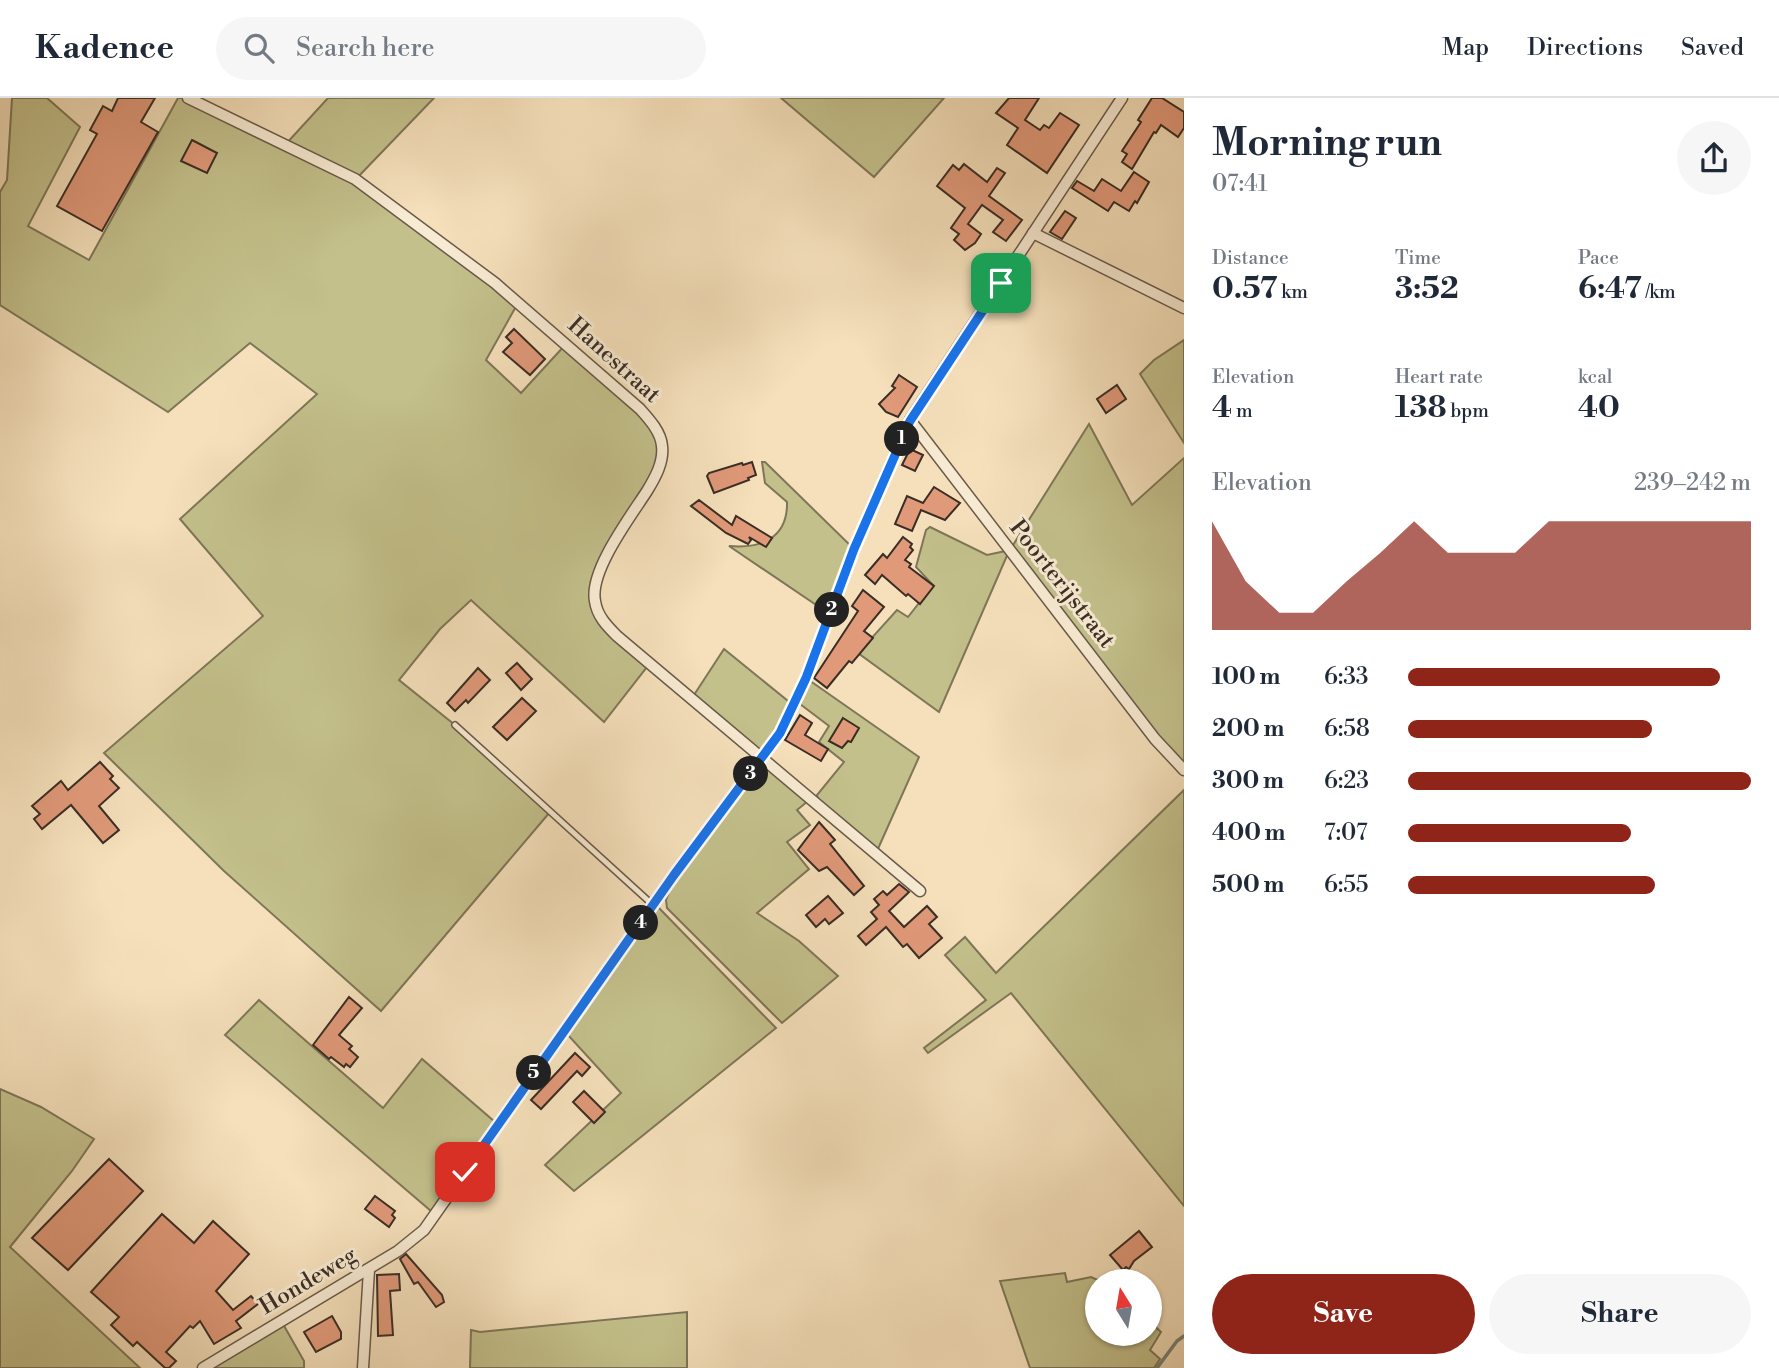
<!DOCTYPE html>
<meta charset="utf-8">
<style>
:root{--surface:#fff;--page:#f6f6f7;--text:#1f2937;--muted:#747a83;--line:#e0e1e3;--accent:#8f2418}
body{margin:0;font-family:"Libre Bodoni",serif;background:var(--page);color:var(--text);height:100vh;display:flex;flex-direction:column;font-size:26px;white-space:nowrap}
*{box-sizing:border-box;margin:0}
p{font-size:23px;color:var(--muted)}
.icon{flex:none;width:38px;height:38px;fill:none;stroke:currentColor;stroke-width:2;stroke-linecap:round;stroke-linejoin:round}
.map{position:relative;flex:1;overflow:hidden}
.sheet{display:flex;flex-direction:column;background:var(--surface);width:595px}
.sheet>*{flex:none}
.needle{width:46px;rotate:349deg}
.buttons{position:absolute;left:1085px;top:1171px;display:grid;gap:14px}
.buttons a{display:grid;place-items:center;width:77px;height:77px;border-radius:50%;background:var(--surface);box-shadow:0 2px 5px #0004;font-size:35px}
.pin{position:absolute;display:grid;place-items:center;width:60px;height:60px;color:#fff;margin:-30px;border-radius:14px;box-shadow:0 4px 10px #0006}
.km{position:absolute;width:35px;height:35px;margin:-18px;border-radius:50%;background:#222;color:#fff;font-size:19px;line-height:35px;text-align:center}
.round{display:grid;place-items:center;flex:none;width:74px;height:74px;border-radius:37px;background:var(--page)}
.headline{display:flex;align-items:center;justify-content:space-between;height:119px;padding:0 28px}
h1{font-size:38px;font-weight:800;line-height:52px}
.metrics{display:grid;grid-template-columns:repeat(3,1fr);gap:10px;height:119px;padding:7px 28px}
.metrics div{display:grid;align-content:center}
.metrics b{font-size:30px;font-weight:800}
.metrics small{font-size:19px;font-weight:400}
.metrics p{font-size:19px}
.chart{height:196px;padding:14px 28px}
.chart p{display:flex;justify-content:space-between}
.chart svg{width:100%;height:126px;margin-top:7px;fill:var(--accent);opacity:.7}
.cta{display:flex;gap:14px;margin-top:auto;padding:14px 28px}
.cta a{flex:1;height:80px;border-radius:42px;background:var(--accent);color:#fff;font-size:28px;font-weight:800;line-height:80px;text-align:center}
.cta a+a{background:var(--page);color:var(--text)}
ul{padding:0 28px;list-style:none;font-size:23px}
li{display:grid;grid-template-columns:112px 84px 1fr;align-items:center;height:52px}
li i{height:18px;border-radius:9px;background:var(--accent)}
header{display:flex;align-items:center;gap:42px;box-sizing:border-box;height:98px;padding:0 35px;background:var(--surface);border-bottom:2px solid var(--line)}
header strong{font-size:33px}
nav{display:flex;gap:38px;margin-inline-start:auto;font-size:24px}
.search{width:490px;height:63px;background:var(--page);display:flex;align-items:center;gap:18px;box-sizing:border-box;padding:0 24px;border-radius:38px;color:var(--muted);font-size:26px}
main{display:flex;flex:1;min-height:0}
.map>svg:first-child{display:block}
</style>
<header>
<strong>Kadence</strong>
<div class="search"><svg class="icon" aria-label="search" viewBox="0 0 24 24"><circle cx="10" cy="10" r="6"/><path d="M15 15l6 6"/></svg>Search here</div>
<nav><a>Map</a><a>Directions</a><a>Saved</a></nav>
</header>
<main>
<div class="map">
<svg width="1184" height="1270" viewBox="0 0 1184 1270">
<rect width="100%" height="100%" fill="#f5e0bb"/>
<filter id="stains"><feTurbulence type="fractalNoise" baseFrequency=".00286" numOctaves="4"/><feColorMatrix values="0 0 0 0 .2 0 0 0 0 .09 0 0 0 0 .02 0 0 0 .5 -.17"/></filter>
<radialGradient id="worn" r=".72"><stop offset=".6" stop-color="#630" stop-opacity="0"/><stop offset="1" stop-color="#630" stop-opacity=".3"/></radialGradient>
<g fill="#c3c08b" stroke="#7e7658" stroke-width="2">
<path d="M12,0H47L80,29L28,128L89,162L178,0H196L285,47L328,0H434L356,81L518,205L486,262L521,295L566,246L650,322L662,358L596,484L599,516L650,565L604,624L471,502L440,531L399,582L455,627L550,714L381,913L224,773L104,655L263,518L180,421L317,296L250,245L168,314L0,207V94L7,82Z"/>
<path d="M781,0H944L874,79Z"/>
<path d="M1184,242V345L1140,276L1154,262Z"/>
<path d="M1089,326L1132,407L1184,360V672L1009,453L939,614L858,555L897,512L908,519L933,487L916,469L926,432L930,429L987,457L1010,452Z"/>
<path d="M762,364H765L854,451L831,517L729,448C761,451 788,440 787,404L765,385Z"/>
<path d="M724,551L793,607L763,659L692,600Z"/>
<path d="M806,580L919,659L877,753L818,702L817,697L844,664L819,644L829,628L796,603Z"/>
<path d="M763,670H769L808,703L797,712L810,727L787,744L809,771L757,815L799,843L838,878L782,925L667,810L666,802L670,792L758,673Z"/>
<path d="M1184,692V1108L1011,895L928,955L924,950L986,902L945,857L965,839L996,875Z"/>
<path d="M658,809L776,930L574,1093L545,1067L621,995L567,936Z"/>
<path d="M259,902L383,1010L422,961L495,1024L431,1113L225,937Z"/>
<path d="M0,991L41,1009L94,1041L72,1073L10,1149L140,1270H0Z"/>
<path d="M1065,1175L1067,1184L1091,1179L1100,1183H1097V1236H1150V1224L1161,1234L1150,1252L1160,1261L1154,1270H1030L1000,1183Z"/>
<path d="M687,1214V1270H470L471,1232L480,1234Z"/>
<path d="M283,1226L304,1263V1270H210Z"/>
</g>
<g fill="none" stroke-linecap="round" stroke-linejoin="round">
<path stroke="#758376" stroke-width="3.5" d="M1157,1270L1177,1243L1184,1238"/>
</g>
<g fill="#e09979" stroke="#3a2d24" stroke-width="2">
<path d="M118,0H155L141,24L158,34L102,133L57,108L97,36L90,32L103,8L112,13Z"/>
<path d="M1009,0H1039L1025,22L1040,32L1044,27L1049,30L1060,15L1079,27L1047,75L1007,47L1018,30L996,15Z"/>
<path d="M1152,0H1162L1184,14V30L1178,39L1161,27L1156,35L1154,34L1132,71L1122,64L1127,56L1122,53L1141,24L1138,22Z"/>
<path d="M192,42L217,55L207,75L181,63Z"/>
<path d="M964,66L987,84L997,70L1005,75L989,98L1022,122L1006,143L993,134L1003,122L982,107L968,126L981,136L975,145L965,152L954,142L959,136L951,130L965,110L937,88L953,67L959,72Z"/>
<path d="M1134,74L1149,84L1137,105L1135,103L1129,113L1114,104L1108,113L1072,90L1077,83L1094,93L1102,81L1121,93Z"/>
<path d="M1065,113L1076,120L1062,141L1050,134Z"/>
<path d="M514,231L545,261L530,277L503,254L512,245L506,239Z"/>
<path d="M899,277L917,289L898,319L886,314L879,306L895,290L892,288Z"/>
<path d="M1117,287L1126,301L1106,315L1097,301Z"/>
<path d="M910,351L923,357L915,373L902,367Z"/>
<path d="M742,365L743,367L752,364L756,377L748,380L749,382L714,395L707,378L709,375Z"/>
<path d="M934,389L960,405L945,422L921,412L912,433L895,426L907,398L923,405Z"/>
<path d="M699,402L732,427L736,418L772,440L766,449L749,439L751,442L748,446L726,435L691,408Z"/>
<path d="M903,439L912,446L910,449L913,452L905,462L911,466L909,469L934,488L920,506L908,496L906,498L882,477L875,486L865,477L883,456L887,460Z"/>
<path d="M863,492L884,509L864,533L873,540L852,565L849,563L827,590L814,580L858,513L852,508Z"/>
<path d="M517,565L532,581L521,592L506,575Z"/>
<path d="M478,570L490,582L468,605L466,602L455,613L447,605Z"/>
<path d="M522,600L536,613L507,642L493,629Z"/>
<path d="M800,617L812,625L805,637L828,651L821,663L785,642Z"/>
<path d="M843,620L859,630L851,644L848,643L842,650L829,643Z"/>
<path d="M100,664L113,678L110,681L119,690L99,708L119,732L103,745L71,707L42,731L34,721L40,716L32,708L61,683L68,692Z"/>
<path d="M819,724L835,742L830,746L864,788L854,797L827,769L819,773L798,752Z"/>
<path d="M899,786L909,794L889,813L904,829L927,808L937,819L929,826L942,840L919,860L907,846L903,849L886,829L866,847L858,838L877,821L871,814L879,807L874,801L883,793L887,797Z"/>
<path d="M828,798L843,815L829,826L825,821L816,829L806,817Z"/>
<path d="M349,899L362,910L339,937L352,948L349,951L358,959L350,969L346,966L344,969L331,959L329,961L313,947Z"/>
<path d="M575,955L590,969L582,978L577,973L541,1011L531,1002Z"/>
<path d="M584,993L605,1014L594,1025L573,1004Z"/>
<path d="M109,1061L143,1093L68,1172L32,1140Z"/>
<path d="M375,1098L395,1113L392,1117L395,1120L389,1129L365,1111Z"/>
<path d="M162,1116L194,1145L213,1123L249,1156L216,1193L233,1212L251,1198L258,1206L236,1223L241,1230L214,1246L200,1223L193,1230L190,1228L166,1254L176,1263L169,1270H165L137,1244L133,1248L111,1227L119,1219L91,1194Z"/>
<path d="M1139,1133L1152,1149L1134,1163L1129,1171L1126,1169L1123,1172L1110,1157Z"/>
<path d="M406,1156L442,1197L444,1204L436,1209L418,1184L414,1186L400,1161Z"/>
<path d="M399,1176L400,1192L390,1193L393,1237L378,1238L377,1177Z"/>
<path d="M332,1218L341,1234V1241L316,1254L304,1234Z"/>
</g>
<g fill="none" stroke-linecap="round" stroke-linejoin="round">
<g stroke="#695a4a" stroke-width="8">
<path id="service" d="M455,627L653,807"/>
</g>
<g stroke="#695a4a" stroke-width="13">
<g id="minor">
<path d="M188,0L355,81L495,185L640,311C649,321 661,334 662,348C664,364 655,380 647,393C631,418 589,473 595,503C597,518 607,528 617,538L920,793"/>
<path d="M1033,135L1184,210"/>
<path d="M910,322L1155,641L1184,672"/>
<path d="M203,1270L398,1153L424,1132L674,777L780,635L806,580L854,451L910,322L1122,0"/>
<path d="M363,1270L369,1172"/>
</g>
</g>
<use href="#service" stroke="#f8ebd3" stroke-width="5"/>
<use href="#minor" stroke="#f8ebd3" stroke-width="10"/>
</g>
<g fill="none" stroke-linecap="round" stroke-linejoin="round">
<g stroke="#fff" stroke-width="14">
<path id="route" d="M465,1074L674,777L780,635L806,580L854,451L910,323L1001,185"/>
</g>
<use href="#route" stroke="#1a73e8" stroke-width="9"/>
</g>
<g text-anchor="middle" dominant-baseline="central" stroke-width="6" stroke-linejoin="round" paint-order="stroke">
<g font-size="23" fill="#3a2d24" stroke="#f8ebd3">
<text transform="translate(614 262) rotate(42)">Hanestraat</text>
<text transform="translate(1062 486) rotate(52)">Poorterijstraat</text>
<text transform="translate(308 1183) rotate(-31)">Hondeweg</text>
</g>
</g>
<rect width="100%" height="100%" filter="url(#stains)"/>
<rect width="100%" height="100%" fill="url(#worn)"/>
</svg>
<div class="buttons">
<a><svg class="needle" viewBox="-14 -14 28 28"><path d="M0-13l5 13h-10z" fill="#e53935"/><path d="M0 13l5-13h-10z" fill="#747a83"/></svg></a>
</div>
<div class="pin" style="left:1001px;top:185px;background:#1e9e55"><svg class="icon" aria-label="arrive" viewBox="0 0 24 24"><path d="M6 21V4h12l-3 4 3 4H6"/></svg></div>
<div class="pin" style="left:465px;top:1074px;background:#d93025"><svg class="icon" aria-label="check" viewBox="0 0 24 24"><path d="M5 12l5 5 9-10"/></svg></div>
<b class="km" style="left:902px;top:341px">1</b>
<b class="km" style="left:832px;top:512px">2</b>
<b class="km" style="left:751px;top:676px">3</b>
<b class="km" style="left:641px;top:825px">4</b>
<b class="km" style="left:534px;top:975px">5</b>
</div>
<section class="sheet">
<div class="headline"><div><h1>Morning run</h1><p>07:41</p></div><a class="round"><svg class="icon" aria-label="share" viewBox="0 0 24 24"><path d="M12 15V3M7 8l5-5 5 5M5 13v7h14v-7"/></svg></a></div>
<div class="metrics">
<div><p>Distance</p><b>0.57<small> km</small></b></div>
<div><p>Time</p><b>3:52</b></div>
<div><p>Pace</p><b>6:47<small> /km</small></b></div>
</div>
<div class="metrics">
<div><p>Elevation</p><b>4<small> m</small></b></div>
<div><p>Heart rate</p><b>138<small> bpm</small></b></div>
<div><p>kcal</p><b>40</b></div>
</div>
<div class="chart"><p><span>Elevation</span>239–242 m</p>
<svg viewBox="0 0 160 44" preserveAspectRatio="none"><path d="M0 44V6L10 27L20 38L30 38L40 27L50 17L60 6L70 17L80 17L90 17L100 6L110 6L120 6L130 6L140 6L150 6L160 6V44z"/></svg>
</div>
<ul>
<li><b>100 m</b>6:33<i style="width:91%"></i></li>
<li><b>200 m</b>6:58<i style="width:71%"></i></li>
<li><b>300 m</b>6:23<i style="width:100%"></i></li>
<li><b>400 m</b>7:07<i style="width:65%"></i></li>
<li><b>500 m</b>6:55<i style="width:72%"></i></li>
</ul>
<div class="cta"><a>Save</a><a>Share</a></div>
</section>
</main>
